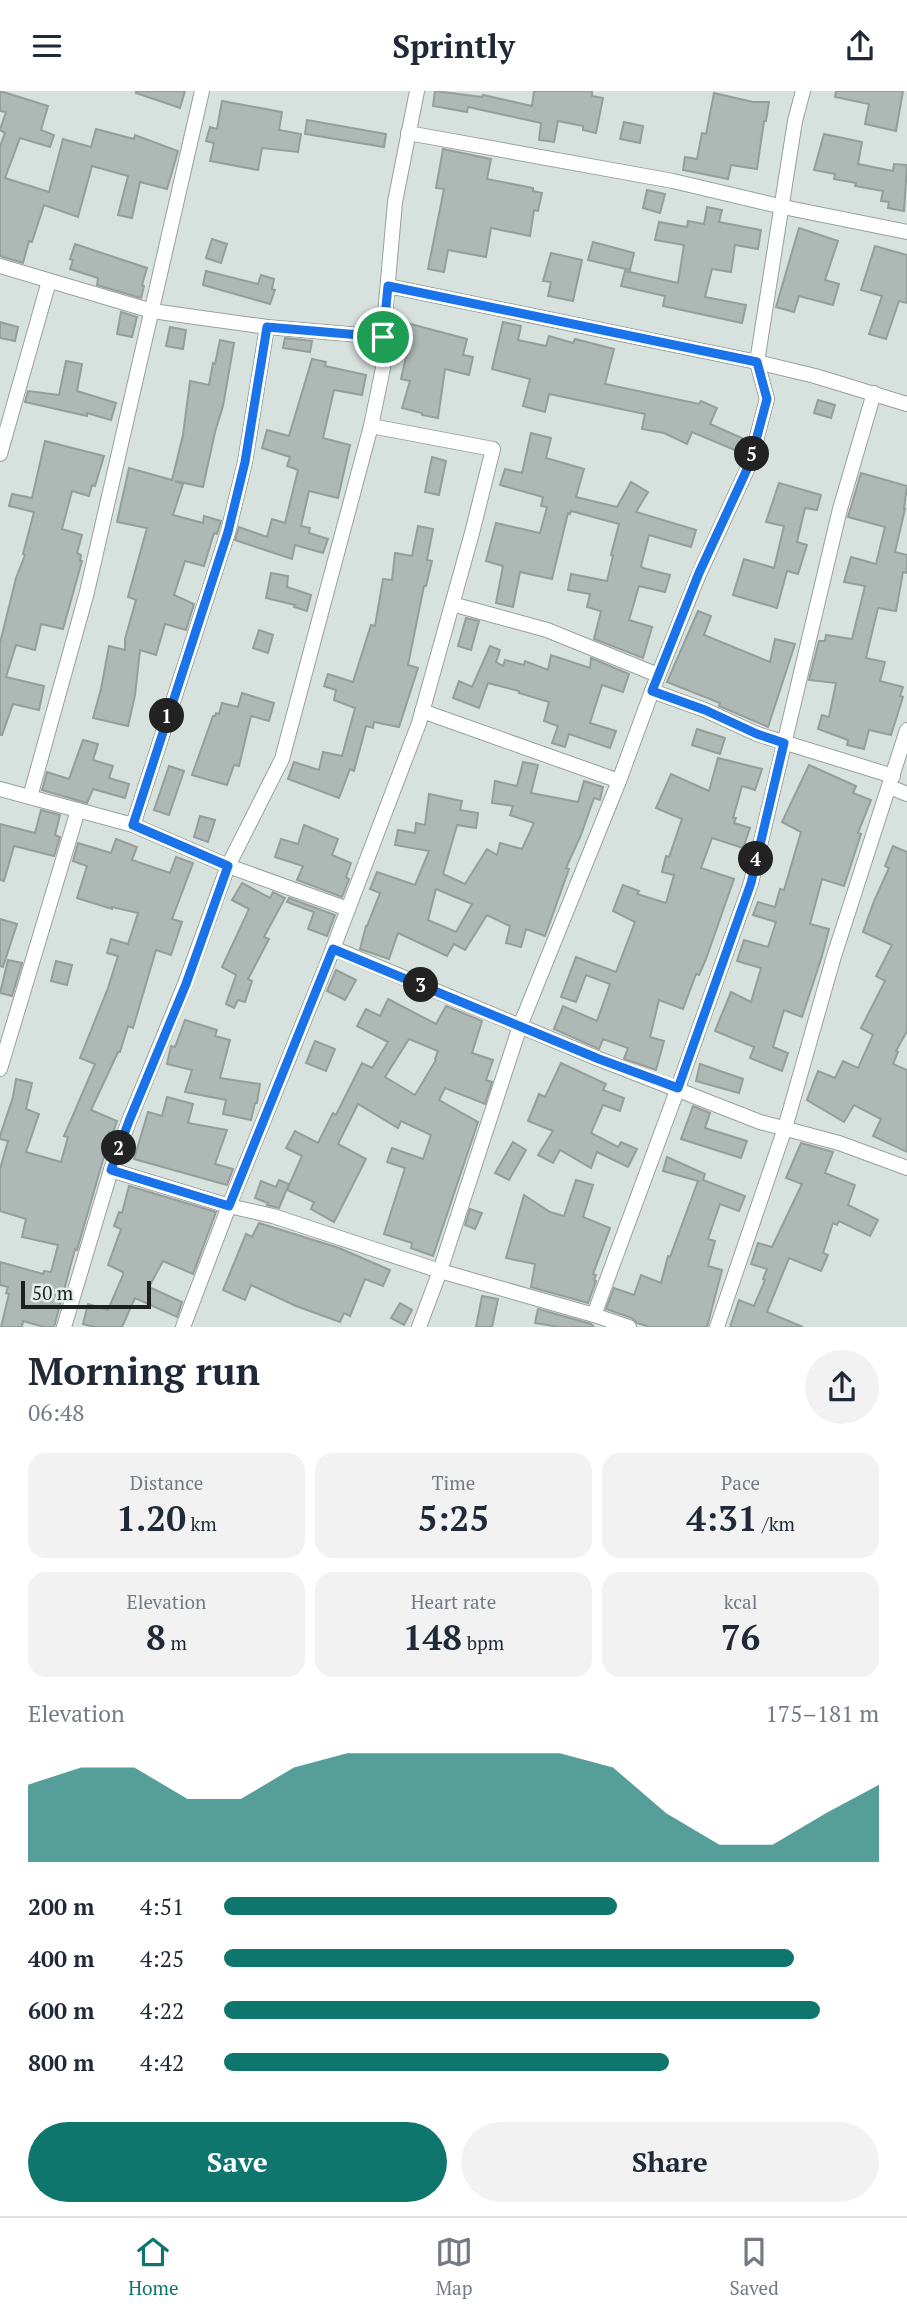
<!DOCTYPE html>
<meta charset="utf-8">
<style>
:root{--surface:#fff;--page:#f2f2f3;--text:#1f2937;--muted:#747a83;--line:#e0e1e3;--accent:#0f766e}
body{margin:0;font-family:"PT Serif",serif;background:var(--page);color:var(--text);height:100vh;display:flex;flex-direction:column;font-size:26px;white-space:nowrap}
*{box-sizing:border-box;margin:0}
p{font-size:23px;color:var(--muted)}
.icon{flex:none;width:38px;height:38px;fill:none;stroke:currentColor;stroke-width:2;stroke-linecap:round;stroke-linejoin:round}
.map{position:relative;height:1236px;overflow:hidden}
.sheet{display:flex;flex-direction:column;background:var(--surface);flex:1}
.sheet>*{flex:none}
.scale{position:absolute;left:21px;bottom:18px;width:130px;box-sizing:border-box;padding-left:7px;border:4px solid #1d2120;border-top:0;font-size:19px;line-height:24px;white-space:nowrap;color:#1d2120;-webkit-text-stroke:5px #e4eeea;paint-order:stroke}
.pin{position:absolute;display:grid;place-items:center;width:60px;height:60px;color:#fff;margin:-30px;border:4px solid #fff;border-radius:50%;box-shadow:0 2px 7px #0007}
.km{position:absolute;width:35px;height:35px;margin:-18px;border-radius:50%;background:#222;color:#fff;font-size:19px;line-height:35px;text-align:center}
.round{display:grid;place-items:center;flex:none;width:74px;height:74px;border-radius:37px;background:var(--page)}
.summary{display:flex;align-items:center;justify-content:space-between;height:119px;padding:0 28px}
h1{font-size:38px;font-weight:800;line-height:52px}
.metrics{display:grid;grid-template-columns:repeat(3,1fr);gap:10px;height:119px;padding:7px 28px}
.metrics div{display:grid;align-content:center;border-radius:18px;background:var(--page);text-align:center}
.metrics b{font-size:35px;font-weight:800}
.metrics small{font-size:19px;font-weight:400}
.metrics p{font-size:19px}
.chart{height:196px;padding:14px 28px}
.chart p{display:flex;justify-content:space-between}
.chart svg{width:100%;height:126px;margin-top:7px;fill:var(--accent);opacity:.7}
.cta{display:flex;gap:14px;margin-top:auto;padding:14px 28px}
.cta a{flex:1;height:80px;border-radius:42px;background:var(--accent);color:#fff;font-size:28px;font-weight:800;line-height:80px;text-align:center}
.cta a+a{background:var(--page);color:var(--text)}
ul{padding:0 28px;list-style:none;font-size:23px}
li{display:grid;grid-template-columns:112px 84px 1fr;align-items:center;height:52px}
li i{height:18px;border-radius:9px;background:var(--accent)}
header{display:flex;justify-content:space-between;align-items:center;height:91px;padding:0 28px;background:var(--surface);font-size:32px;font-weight:800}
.tab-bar{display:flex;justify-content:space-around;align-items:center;height:98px;border-top:2px solid var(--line);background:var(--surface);font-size:19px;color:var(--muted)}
.tab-bar a{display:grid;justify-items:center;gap:4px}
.tab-bar .selected{color:var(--accent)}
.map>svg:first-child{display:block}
</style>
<header><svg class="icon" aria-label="menu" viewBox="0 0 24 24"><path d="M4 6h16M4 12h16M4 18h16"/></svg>Sprintly<svg class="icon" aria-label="share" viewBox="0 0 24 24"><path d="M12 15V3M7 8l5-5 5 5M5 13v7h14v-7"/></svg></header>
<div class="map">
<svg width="907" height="1236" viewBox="0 0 907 1236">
<rect width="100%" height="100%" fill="#d7e1dd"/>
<g fill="#aeb8b4" stroke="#959e9a" stroke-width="2" fill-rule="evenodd">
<path d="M0,0L48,15L41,39L54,44L50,56L20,47L5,87L49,101L63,48L91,56L96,38L134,48L135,44L178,60L167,98L140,91L132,127L118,124L128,85L92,75L78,126L44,114L32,151L29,150L23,172L0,165V55L5,42L0,39L6,21L0,20Z"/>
<path d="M136,0H185L180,17L136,2Z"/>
<path d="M435,0L482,6L483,4L532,15L534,0H592V5L603,7L596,42L583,39V35L558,30L554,51L539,49L541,32L468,16L467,21L433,15Z"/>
<path d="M836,0H903L896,40L865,33L869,13L835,6Z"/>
<path d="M714,2L753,11H769L766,30H764L757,78L731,74L728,88L683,79L685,66L697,68L702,42L706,43Z"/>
<path d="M222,10L282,21L279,39L301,43L298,61L262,57L258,79L210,70L214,52L206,50L210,36L217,38Z"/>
<path d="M307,29L386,43L384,56L305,43Z"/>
<path d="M624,31L643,35L640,52L620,48Z"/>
<path d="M824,43L862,51L858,73L893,80L894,73L907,74L904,120L888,117L889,111L881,110L883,100L855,95L856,92L834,88L835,83L814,79Z"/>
<path d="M443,58L491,68L487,88L533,97V100L542,102L538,120L534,119L530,145L491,137L486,166L448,159L444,181L428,178L444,98L436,97Z"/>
<path d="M647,99L665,103L660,122L643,117Z"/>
<path d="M707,116L722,119L719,131L761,139L758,158L735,154L731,181L712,178L705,206L746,214L742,232L663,215L665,205L621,195L625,180L678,192L684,154L655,149L659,131L687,136L688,130L704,133Z"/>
<path d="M799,137L838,150L825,189L839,193L833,214L799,205L794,221L776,216Z"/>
<path d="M212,148L227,153L221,172L206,167Z"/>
<path d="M593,151L634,162L630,179L588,169Z"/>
<path d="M75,153L147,177L142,194L144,195L141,207L97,194L98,187L70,178L73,169L70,168Z"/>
<path d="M875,155L907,164V212L899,210L886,248L869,243L882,205L861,199Z"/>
<path d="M551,162L582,169L573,210L548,205L551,191L543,190Z"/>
<path d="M206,180L258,193L261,184L274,188L272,198L275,199L270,213L203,194Z"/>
<path d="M121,221L137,226L132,246L117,243Z"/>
<path d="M0,231L18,236L15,250L0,247Z"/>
<path d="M403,231L467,248L463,264L473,266L469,284L445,278L438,327L422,324V322L402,317L410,290L401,288L409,253L398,251Z"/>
<path d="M503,231L521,235L518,249L546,255L549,245L573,252L575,248L614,258L605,293L699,313L701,310L717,317L710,333L742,347L737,360L692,341L687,353L664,342L642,338L645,323L549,303L545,321L523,315L530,288L492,278Z"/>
<path d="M170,236L186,239L183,258L166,255Z"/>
<path d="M285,247L312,250L310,261L283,257Z"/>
<path d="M220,249L234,252L223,315L215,341L203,396L175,390L183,393L173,424L203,432L204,425L221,430L217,443L214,442L204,475L185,470L174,504L194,513L186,539L165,533L156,564L140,559L135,604L128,635L93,627L101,598L109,555L125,559V548L136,509L128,506L147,437L117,431L129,377L172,389L183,344L190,290L209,294L213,272L215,273Z"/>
<path d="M312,268L326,271L325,275L366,284L362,304L334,299L323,347L350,354L338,407L309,400L301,435L310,437L309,442L328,448L323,462L295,454L292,468L235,449L239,436L267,446L272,428L285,432L298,379L287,375L290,366L262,357L267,339L289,345Z"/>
<path d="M66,270L82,273L77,300L116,312L111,329L87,322V325L25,311L28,300L59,304Z"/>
<path d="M818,309L835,314L831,327L814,322Z"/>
<path d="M531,342L551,347L546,367L584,378L576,406L617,416L631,391L648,401L636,421L696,439L691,456L649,444L641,475L643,477L670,484L665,501L639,495L629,529L652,536L643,567L594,548L601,520L587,516L590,503L568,499L571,483L607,490L613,465L611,464L619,433L571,420L570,423L568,422L552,488L520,481L513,516L496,512L503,475L486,470L496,432L540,442L547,416L541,415L543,406L500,394L505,378L522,382Z"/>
<path d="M45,350L104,365L95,395L92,394L89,405L72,400L62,438L82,444L77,462L81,464L80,470H82L63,538L41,533L35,559L16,554L6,586L44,595L39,619L13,613L2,644H0V552L16,487L25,464L23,463L34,421L9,415L12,403L32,407Z"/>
<path d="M432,366L446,370L439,404L425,401Z"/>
<path d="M861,382L907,395L904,418H905L895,461L907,464V482L903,481L896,520L878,517L866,567L885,571L880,590L903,596L900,605L903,606L891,644L869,639L864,658L847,654L848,649L818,638L822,624L829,626L836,592L809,589L819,550H825L826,544L852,548L865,495L844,491L851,466L876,473L885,436L848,426Z"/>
<path d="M779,392L821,404L817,419L805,417L797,451L807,454L798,483L787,480L777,517L733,504L744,468L774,477L784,435L766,431Z"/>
<path d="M418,435L433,438L427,469L432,470L426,495H424L408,574L418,577L399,636L374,631L373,637L366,635L354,680L350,678L339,707L288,688L294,671L319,679L323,661L342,665L355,617L334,609L336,599L324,595L328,583L353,591L371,534L375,535L383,488L392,489L395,462L412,465Z"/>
<path d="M271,482L288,485L287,496L311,504L307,520L294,516L295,514L266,507Z"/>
<path d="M698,520L711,525L704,544L770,571L775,548L795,553L768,636L719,615L720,612L667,591Z"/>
<path d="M466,527L479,530L471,559L458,555Z"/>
<path d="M259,539L273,544L268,562L253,557Z"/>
<path d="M490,555L500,559L496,571L503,575L505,569L524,574L525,570L548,579L551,564L590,577L591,567L629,583L623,601L602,594L590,632L616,640L610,657L569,643L565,656L552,652L558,635L544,630L549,611L519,602V600L488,592L479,617L453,607L459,590L472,596Z"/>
<path d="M242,602L274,612L269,630L251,625L239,675L234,674L227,694L192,684L213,625H215L216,622L219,623L222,612L238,616Z"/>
<path d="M697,638L725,647L720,663L692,654Z"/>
<path d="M83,649L98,653L93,669L113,675L109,687L129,693L125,707L93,698L87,712L42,699L47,681L69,688Z"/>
<path d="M718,667L762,678L755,699L742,695L733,727H736L734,732L750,737L743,757L712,747L701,777L734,788L706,868L699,884L696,883L683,918L659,909L650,946L664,950L656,979L624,968L628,957L603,948L599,958L554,938L563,915L597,930L610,893L586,884L576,911L561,906L576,866L616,881L635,831L613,820L623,794L639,800L637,803L666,812L674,784L662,781L666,765L669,766L682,728L656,717L671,683L709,700Z"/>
<path d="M523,671L538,674L531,702L578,711L584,690L603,696L600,709L594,707L581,744L566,777L569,778L545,845L526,838L521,856L506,852L510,835L487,824L465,859L454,853L447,865L398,842L389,868L360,858L366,835H367L380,802L370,798L377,781L415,794L429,760L395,754L398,739L415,742L416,732L425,734L429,703L462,710L460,719L478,722L476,737L457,734L443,783L465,793L487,758L497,764L500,752L522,758L534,732L510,724L513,715L492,712L495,690L517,695ZM436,798L472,813L456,841L428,829Z"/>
<path d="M809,674L856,695L853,702L871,709L858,742L861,743L844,795L822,788L810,833L829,838L822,865L802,926L784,919L773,956L788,962L782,980L750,967L754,956L715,940L731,901L751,911L761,877L737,870L744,849L768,856L776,831L753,824L758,811L775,816L780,798L784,799L801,741L782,731Z"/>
<path d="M169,675L184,680L169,724L154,719Z"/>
<path d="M41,719L60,724L55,744L60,746L54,765L14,755L4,790L0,789V733L35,742Z"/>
<path d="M200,725L215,729L208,751L194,746Z"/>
<path d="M304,734L338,748L332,764L351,772L346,786L349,788L342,806L297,789L303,775L275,766L281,748L298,753Z"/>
<path d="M116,748L137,756L132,769L170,782L176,766L193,772L172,828L182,831L171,864L156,859L133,937L128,935L120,961H118L91,1019L117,1030L103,1069L77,1159L75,1158L54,1236H44L23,1230L22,1236H1L9,1203L6,1202L8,1196L0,1194V1171L43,1183L44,1180L51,1181L58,1154L22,1146L26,1128L0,1120V1078L8,1050L0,1048V1045L13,1006L16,988L32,992L26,1018L39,1023L26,1061L61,1071L68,1046L64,1045L95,973L80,967L108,897L118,865L107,862L111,848L128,853L138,822L112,816V818L77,807L87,775L73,770L78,752L111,762Z"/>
<path d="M893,755L907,761V940L896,960L898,961L893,973L907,979V1061L873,1045L881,1028L854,1014L844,1031L807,1009L818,980L835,987L843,970L858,977L873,944L861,937L885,890L876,885L892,854L863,841L874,810L889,777L885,775Z"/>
<path d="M242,792L270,807L273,801L285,807L264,846L269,848L248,888L252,890L245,911L238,909L234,917L226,913L236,884L222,876L249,818L232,809Z"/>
<path d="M289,807L335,824L327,845L308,838L314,821L287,811Z"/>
<path d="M0,828L17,833L3,876L0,875Z"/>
<path d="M8,869L22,872L12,905L0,902Z"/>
<path d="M56,870L72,874L67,894L51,890Z"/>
<path d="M336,879L356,889L345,909L327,900Z"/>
<path d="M388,908L436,933L446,915L482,930L472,962L493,969L486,989L492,991L485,1013L445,997L439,1009L478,1031L433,1165L411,1157L412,1152L384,1143L405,1077L387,1071L392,1057L423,1068L431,1044L401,1030L398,1037L358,1013L338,1053L366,1068L334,1131L311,1118L314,1111L287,1099L302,1065L286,1057L295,1040L318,1052L333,1022L336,1024L362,972L372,977L388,951L357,935L366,918L380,925ZM409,948L438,960L435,968L436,969L415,1004L385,986Z"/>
<path d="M185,929L217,939L215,945L230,949L220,987L260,993L257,1012H255L251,1029L223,1023L226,1009L185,1001L192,979L167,973L171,955L175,956Z"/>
<path d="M315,950L335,958L326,980L306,972Z"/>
<path d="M561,972L606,993L603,999L624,1007L620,1020L603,1014L591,1042L618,1056L621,1051L637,1058L628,1076L597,1061L591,1077L560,1059L553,1072L538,1064L553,1040L528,1030L539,1003L545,1006Z"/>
<path d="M700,973L743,988L739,1002L696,990Z"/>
<path d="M167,1006L193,1013L188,1032L227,1039L215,1073L233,1078L227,1094L134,1068L148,1021L162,1025Z"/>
<path d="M693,1015L710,1022L705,1037L747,1050L741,1067L681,1048Z"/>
<path d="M513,1051L526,1059L509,1089L495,1082Z"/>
<path d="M801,1052L833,1061L825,1082L855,1094L848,1114L878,1129L870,1145L839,1130L837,1134L833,1132L823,1162L828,1164L821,1180L789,1167L767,1221L803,1236H730L739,1209L754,1215L765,1189L763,1188L767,1178L751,1173L758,1152L772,1156L802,1093L786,1087Z"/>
<path d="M667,1066L705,1083L703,1089L745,1105L739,1120L720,1113L708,1148L715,1150L708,1175L722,1179L707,1236H649L637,1232L632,1227L606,1218L614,1197L634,1204L641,1184L661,1192L668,1165L670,1166L698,1090L663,1080Z"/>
<path d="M279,1089L289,1093L279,1117L267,1114L268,1112L255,1107L261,1090L276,1096Z"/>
<path d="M576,1089L593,1094L583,1126L610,1137L593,1183L596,1184L594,1189L596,1190L588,1212L531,1196L535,1173L506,1167L524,1104L550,1121L564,1125Z"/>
<path d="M129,1095L216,1121L193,1183L163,1170L149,1196L182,1211L177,1226L135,1207L122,1236H94L83,1233L88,1213L108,1219L123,1184V1181L108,1174L121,1138L114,1135L119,1121L122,1122Z"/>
<path d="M470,1118L482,1122L475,1138L465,1134Z"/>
<path d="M259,1132L339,1157L390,1179L383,1195L365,1188L350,1225L344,1222L340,1231L296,1215L251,1194L245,1209L223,1199L246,1143L252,1146Z"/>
<path d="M482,1205L498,1208L492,1236H476Z"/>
<path d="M400,1212L412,1219L404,1234L391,1227Z"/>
<path d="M538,1218L591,1233L594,1236H559L535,1232Z"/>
</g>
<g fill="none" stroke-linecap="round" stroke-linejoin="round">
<g stroke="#97a19d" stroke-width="16">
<g id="street">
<path d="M408,42L673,90L783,116L907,141"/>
<path d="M0,175L152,220L267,236L383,246"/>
<path d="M388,195L757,271L815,285L907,313"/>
<path d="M0,363L49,190"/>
<path d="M452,513L547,539L658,584"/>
<path d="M652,600L705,619L757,643L893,685"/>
<path d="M422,620L619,690"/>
<path d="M890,696L907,703"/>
<path d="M0,698L133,734L228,775L348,818"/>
<path d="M30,706L87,501L202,0"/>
<path d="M133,734L228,441L245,371L267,236"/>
<path d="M333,857L599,968L760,1031L839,1052L907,1077"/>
<path d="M0,978L78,719"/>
<path d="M111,1079L229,1115L273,1125L440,1180L594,1224L629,1236"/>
<path d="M594,1224L678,997L751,792L840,418L874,302"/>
<path d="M64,1236L111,1079L129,1030L185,893L228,775L282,668L371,335L383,277V246L395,111L417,0"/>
<path d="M183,1236L229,1115L329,868L419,632L472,442L493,358L371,335"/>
<path d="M419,1236L440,1180L520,935L619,690L652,600L699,483L750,372L767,308L757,271L795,30L803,0"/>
<path d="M717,1236L785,1037L834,865L907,639"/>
</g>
</g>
<use href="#street" stroke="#fff" stroke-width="14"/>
</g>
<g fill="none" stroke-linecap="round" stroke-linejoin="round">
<g stroke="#fff" stroke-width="14">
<path id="route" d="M388,195L757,271L767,308L750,372L699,482L652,600L705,619L757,643L784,652L751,792L678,997L599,968L333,858L229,1115L111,1079L129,1030L186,893L228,775L133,734L228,441L245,371L267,236L383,246Z"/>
</g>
<use href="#route" stroke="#1a73e8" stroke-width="9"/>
</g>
</svg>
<div class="scale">50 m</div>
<div class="pin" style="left:383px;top:246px;background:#1e9e55"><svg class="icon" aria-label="arrive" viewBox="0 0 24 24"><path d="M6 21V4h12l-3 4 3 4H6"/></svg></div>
<b class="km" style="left:167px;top:625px">1</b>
<b class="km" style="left:119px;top:1057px">2</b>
<b class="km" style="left:421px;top:894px">3</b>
<b class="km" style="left:756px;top:768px">4</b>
<b class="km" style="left:752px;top:363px">5</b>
</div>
<section class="sheet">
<div class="summary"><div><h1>Morning run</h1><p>06:48</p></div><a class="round"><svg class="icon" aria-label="share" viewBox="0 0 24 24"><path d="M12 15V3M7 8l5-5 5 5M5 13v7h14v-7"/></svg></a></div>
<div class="metrics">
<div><p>Distance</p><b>1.20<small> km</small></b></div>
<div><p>Time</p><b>5:25</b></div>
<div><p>Pace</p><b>4:31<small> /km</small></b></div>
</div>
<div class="metrics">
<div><p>Elevation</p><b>8<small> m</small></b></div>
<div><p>Heart rate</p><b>148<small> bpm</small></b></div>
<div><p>kcal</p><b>76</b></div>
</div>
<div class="chart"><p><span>Elevation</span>175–181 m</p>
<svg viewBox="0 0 160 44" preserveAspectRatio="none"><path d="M0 44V17L10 11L20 11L30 22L40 22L50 11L60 6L70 6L80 6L90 6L100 6L110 11L120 27L130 38L140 38L150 27L160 17V44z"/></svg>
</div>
<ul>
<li><b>200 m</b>4:51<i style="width:60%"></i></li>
<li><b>400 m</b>4:25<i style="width:87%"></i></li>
<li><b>600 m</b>4:22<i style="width:91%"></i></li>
<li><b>800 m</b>4:42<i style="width:68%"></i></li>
</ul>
<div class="cta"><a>Save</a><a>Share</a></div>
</section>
<nav class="tab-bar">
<a class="selected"><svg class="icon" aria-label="home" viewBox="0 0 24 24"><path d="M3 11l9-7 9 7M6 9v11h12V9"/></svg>Home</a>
<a><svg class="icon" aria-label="map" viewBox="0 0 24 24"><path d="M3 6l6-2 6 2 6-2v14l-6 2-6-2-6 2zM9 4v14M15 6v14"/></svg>Map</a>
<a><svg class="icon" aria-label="saved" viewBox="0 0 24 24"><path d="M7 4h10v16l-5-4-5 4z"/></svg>Saved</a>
</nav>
